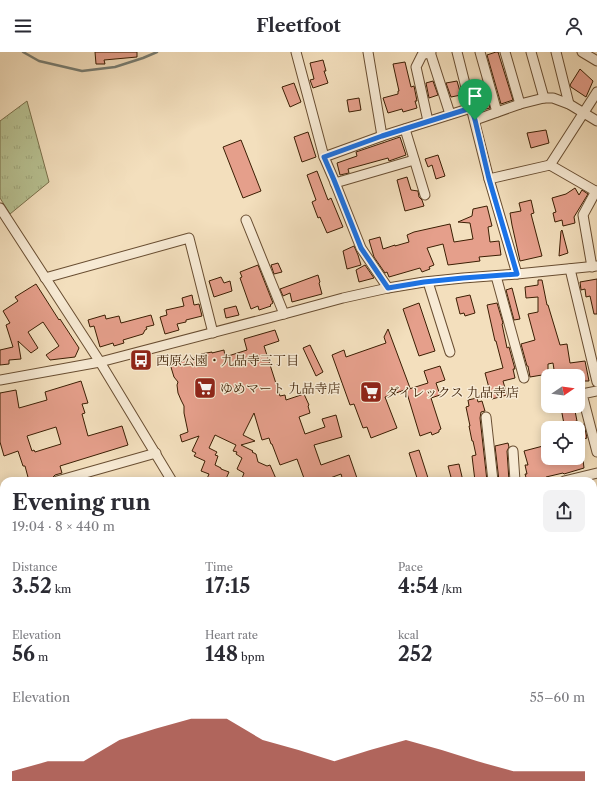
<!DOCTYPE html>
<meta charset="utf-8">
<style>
:root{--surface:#fff;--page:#f2f2f3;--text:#2b2b33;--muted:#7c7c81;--accent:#8f2418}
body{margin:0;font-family:"Libre Caslon Text","Noto Serif JP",serif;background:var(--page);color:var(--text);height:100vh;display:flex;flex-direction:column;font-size:15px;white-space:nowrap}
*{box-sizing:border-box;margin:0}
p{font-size:13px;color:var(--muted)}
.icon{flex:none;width:22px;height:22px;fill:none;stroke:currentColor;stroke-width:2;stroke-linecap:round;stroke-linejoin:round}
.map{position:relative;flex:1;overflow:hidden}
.panel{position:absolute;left:0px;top:425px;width:597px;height:324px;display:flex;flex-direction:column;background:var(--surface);border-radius:12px 12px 0 0;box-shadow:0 2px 10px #0003}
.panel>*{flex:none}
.needle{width:26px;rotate:77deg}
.buttons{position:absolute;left:541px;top:317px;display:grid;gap:8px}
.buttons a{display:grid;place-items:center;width:44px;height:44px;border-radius:8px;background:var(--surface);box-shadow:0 2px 10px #0003;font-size:20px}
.pin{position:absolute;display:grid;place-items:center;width:34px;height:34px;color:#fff;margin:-41px -17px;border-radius:50% 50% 50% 0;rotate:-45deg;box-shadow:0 0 4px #0007}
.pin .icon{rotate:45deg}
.round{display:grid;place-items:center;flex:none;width:42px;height:42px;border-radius:8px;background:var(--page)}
.overview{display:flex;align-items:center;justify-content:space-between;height:68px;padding:0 12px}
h1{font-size:22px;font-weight:800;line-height:30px}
.stats{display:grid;grid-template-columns:repeat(3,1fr);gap:6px;height:68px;padding:4px 12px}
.stats div{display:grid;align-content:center}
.stats b{font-size:20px;font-weight:800}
.stats small{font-size:11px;font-weight:400}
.stats p{font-size:11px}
.chart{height:112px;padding:8px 12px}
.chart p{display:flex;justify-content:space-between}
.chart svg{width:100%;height:72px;margin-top:4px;fill:var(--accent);opacity:.7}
header{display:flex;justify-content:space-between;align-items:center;height:52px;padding:0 12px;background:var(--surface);font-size:18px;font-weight:800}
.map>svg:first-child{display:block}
</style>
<header><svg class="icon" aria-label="menu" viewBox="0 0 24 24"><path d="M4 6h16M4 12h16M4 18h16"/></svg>Fleetfoot<svg class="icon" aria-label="person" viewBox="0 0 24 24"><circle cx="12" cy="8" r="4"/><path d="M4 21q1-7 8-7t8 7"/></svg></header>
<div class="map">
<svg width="597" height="749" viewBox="0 0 597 749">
<defs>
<pattern id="park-tufts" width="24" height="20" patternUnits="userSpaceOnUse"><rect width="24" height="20" fill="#b8c293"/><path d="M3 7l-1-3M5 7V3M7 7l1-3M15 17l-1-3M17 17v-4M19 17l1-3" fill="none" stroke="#9fa67d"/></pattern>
</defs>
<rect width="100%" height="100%" fill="#f3dfbd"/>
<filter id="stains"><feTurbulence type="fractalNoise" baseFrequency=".005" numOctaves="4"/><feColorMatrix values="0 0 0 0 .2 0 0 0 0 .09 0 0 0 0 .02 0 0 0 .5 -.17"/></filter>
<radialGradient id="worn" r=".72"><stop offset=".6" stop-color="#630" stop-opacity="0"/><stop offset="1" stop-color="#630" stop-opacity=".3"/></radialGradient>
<path fill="url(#park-tufts)" stroke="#7a704b" d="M27,49L49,130L10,162L0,146V69Z"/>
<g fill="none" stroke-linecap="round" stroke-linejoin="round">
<path stroke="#777c71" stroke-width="2.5" d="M23,0L39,9L82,19L115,15L143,6L157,0"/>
</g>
<g fill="#e59f8b" stroke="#3b1e03" fill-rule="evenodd">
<path d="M95,0H137V5L104,8L105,12H96Z"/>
<path d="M496,0H498L513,48L501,52L487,3Z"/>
<path d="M323,8L326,19H324L328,31L313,36L310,28L314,27L310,11Z"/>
<path d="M405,10L411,35L414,34L417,49H415L417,56L403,60L402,57L388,61L383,46L398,42V39H399L393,12Z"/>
<path d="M580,17L593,29L586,45L571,35L570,33Z"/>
<path d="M433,29L438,43L429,46L426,31Z"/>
<path d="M457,29L461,43L451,45L446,31Z"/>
<path d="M294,31L301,50L290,55L282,35Z"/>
<path d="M486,44L490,56L478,59L475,47Z"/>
<path d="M359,46L361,58L349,60L347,48Z"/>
<path d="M546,78L549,91L531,96L527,81Z"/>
<path d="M308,80L316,105L302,110L294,85Z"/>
<path d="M400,85L406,103L389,109L388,106L348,117L349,121L340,123L337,111L357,104L356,100Z"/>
<path d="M241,88L261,139L243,146L223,95Z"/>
<path d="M438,103L445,124L436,127L432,113L428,115L425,107Z"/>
<path d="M317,119L328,148L331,146L343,175L327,181L320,165L318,166L312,150L316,148L307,123Z"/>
<path d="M407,125L411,138L418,139L419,145L422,148L424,154L405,159L397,128Z"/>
<path d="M575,136L579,143L582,138L588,142L574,165L575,171L563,174L562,168L555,170L553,161L556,160L552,146L566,142Z"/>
<path d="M531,148L534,161L531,162L542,204L520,209L512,173L510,161L521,159L519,151Z"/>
<path d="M487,154L492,174L488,175L490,190L499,189L501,203L479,205L480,209L448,213L443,192L427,196L434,213L429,215L430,217L422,220L420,216L389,225L387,220L385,221L374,205L369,188L380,185L383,197L395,193V194L409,190L407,183L414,180L450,172L454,190L473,187L470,171L458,170L472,164L473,157Z"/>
<path d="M562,178L568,201L559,204L561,179Z"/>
<path d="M354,194L358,203L361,213L347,217L343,199Z"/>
<path d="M278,211L282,220L274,222L271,213Z"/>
<path d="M258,213L273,251L270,253L271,254L259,258L258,254L251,257L240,226L242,225L240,220Z"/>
<path d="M365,213L374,226L359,230L356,218Z"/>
<path d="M318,223L320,230L319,231L322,242L292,250L290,241L283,244L280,237Z"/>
<path d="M221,225L224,231L230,229L232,239L214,245L209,229Z"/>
<path d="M597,227V262H594L590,244L586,245L585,237L581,238L580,230Z"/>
<path d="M538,228H542L547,253H548L560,293L567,292L570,311L585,309L589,329H580L579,324H555L553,311L548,312V322L530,325L528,314H527L521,292L535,288L528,262L538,260V245L526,246L525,235L538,233Z"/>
<path d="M36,232L59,268L60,267L79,296L75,305L50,308L46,303L59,294L43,270L28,280L38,296L31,301L18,289L21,307L9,308V312L0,313V298L13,295L6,273L10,271L3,259L18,249L15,245Z"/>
<path d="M512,236L520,267L514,268L506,238Z"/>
<path d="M192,243L194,253L199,252L202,264L186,268V270L177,272L179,278L165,282L160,265L167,263L166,258L184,254L182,246Z"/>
<path d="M470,243L475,261L465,264L464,261L460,262L456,246Z"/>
<path d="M419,251L435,299L419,304L403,257Z"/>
<path d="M497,251L503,271L502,272L506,291L507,296L509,295L515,317H513L515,326L503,329L507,343L492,347L485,321L503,316L496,289H495L487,253Z"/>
<path d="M236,254L239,263L226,266L224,257Z"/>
<path d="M105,263L106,267L119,264L121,271L151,263L154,273L146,275L147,277L145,278L143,282L123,288L124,291L114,294L113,291L100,295L94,274L90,275L88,268Z"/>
<path d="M388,277L410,336L385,345L397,376L371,386L367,375L363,376L354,352L350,353L332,303L344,298L346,305L386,291L384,285Z"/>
<path d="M275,278L279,289L264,294L280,344L285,343L286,348L304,342L309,353L308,354L310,361L299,365L305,382L325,375L322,367L336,363L342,385L314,393L321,413L349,403L358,429H343L341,422L322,429H305L297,407L280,413L272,392H271L269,386L262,388L254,361L243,383L255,389L241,393L253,399L252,400L256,402L258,410L267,414L270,413L277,429H241L244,421L237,417L242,406L236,402L237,400L233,399L236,393L215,383L209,396L217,400L215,403L218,404L215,413L221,416V417L229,420L225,429H206L209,422L201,419L205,409L194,404L196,401L192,399L199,384L182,390L180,383L188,380L184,361V354L181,348L178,341L177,333L178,330L174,325L170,312L202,304L201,302L212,300V301L224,298L225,305L247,298L244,287Z"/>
<path d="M310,293L323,320L316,324L303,296Z"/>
<path d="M440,314L445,328L436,331L440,343L431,346L441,377L439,378V380L432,383L431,380L420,384L406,338L428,331L424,319Z"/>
<path d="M81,329L88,351L82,352L85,361L82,362L88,384L122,374L128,393L60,414L62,421L55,423L50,428L49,426L37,429H29L25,414H23L18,399L4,404L0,390V341L16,338L19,356L47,348L45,340ZM56,375L61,392L35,400L34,398L32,399L27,384Z"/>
<path d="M477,346L478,350L482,349L485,359L481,360L480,366L487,429H475L472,404L476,403L473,389H472L469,374H470L466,355L469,354L468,348Z"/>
<path d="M570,354H574L577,369L564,372L561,356Z"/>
<path d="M584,372L587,386L579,388L578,376H577L576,373Z"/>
<path d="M508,391L509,395L507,399L509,429H499L495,394Z"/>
<path d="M543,394L546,406H573L574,410L583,408L584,416L564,422L563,421L546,425L547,429H527L525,422H527L525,413H528L524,399Z"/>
<path d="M419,398L429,429H418L409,401Z"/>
<path d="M459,412L463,429H452L448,414Z"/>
</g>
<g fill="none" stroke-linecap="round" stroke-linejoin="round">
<g stroke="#694e32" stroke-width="11">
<g id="minor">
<path d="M296,0L324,105L334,128L361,196L388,236"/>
<path d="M368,0L382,84"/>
<path d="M430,0L450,62"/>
<path d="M457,0L489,127L517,222"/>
<path d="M480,0L497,60"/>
<path d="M505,0L520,52"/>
<path d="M531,0L544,46"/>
<path d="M556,0L569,52"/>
<path d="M582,0L597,9"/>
<path d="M475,68L520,52L544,46H553L569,52L597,69"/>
<path d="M428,69L416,15L422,3L431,0"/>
<path d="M405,77L425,143"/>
<path d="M324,105L382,84L471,56"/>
<path d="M550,113L597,40"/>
<path d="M489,127L550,113L597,140"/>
<path d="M335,131L414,108"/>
<path d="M0,156L100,310L172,429"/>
<path d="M246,168L284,262"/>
<path d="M592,215L583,163L596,139"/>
<path d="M570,217L597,330"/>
<path d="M496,224L524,326"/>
<path d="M45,226L189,186L213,281"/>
<path d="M428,230L450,300"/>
<path d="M0,328L100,310L284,262L343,246L388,236L424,230L463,226L517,222L597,214"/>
<path d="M597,339L582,342L597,400"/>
<path d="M486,365L493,429"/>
<path d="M513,399L515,429"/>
<path d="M57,429L156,401"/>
<path d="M564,429L597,421"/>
<path d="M593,443L597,453"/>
<path d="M0,445L4,444"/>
<path d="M593,519L597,518"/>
<path d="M0,575L4,571"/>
<path d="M0,670L4,672"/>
<path d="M0,705L4,708"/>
<path d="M44,745L48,749"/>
<path d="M190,745L194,746V749"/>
<path d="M220,745L245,749"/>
<path d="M364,745L368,749"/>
<path d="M477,745L478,749"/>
<path d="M537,745L538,749"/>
<path d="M116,749L120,745"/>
</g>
</g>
<use href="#minor" stroke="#f7ead4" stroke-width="9"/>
</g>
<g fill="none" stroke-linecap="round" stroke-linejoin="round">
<g stroke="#fff" stroke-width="8">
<path id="route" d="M471,56L475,68L489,127L517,222L463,226L424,230L388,236L361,196L334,128L324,105L382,84Z"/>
</g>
<use href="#route" stroke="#1a73e8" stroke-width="5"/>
</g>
<defs>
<g id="bus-square" transform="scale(1.15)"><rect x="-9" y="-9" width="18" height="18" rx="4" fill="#8f2418" stroke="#f7ead4"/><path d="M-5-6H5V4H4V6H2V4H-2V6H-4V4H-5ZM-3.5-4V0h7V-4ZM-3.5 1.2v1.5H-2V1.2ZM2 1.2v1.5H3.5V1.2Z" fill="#fff"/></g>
<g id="supermarket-square" transform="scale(1.15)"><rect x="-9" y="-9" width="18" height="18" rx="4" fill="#8f2418" stroke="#f7ead4"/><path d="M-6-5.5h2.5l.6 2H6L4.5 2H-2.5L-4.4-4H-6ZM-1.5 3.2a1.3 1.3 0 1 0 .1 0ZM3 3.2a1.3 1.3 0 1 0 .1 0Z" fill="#fff"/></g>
</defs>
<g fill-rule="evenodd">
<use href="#bus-square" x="141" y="308"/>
<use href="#supermarket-square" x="205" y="336"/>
<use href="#supermarket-square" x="371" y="340"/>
</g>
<g text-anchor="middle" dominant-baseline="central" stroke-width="3" stroke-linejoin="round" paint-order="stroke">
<g font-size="13" fill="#3b1e03" stroke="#f7ead4" text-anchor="start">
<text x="156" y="308">西原公園・九品寺三丁目</text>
<text x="220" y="336">ゆめマート 九品寺店</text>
<text x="386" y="340">ダイレックス 九品寺店</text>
</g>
</g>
<rect width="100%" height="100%" filter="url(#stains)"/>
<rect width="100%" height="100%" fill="url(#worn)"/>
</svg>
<div class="buttons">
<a><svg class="needle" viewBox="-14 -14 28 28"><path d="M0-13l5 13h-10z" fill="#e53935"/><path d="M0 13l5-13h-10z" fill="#7c7c81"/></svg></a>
<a><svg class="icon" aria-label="locate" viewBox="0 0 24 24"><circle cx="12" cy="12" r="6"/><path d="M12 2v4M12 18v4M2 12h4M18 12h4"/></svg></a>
</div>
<div class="pin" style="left:475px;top:68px;background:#1e9e55"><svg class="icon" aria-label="arrive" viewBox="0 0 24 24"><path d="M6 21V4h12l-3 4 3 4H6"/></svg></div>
<section class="panel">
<div class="overview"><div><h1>Evening run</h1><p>19:04 · 8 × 440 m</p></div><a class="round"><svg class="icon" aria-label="share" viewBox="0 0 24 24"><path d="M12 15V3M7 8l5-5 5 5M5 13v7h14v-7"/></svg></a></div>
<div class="stats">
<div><p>Distance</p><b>3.52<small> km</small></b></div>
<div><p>Time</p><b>17:15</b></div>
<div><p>Pace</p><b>4:54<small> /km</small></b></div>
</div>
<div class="stats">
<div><p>Elevation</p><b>56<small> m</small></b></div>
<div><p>Heart rate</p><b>148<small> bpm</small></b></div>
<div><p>kcal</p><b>252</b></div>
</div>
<div class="chart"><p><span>Elevation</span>55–60 m</p>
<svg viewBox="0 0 160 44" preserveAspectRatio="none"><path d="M0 44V38L10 32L20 32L30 19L40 12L50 6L60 6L70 19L80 25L90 32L100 25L110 19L120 25L130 32L140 38L150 38L160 38V44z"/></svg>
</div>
</section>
</div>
